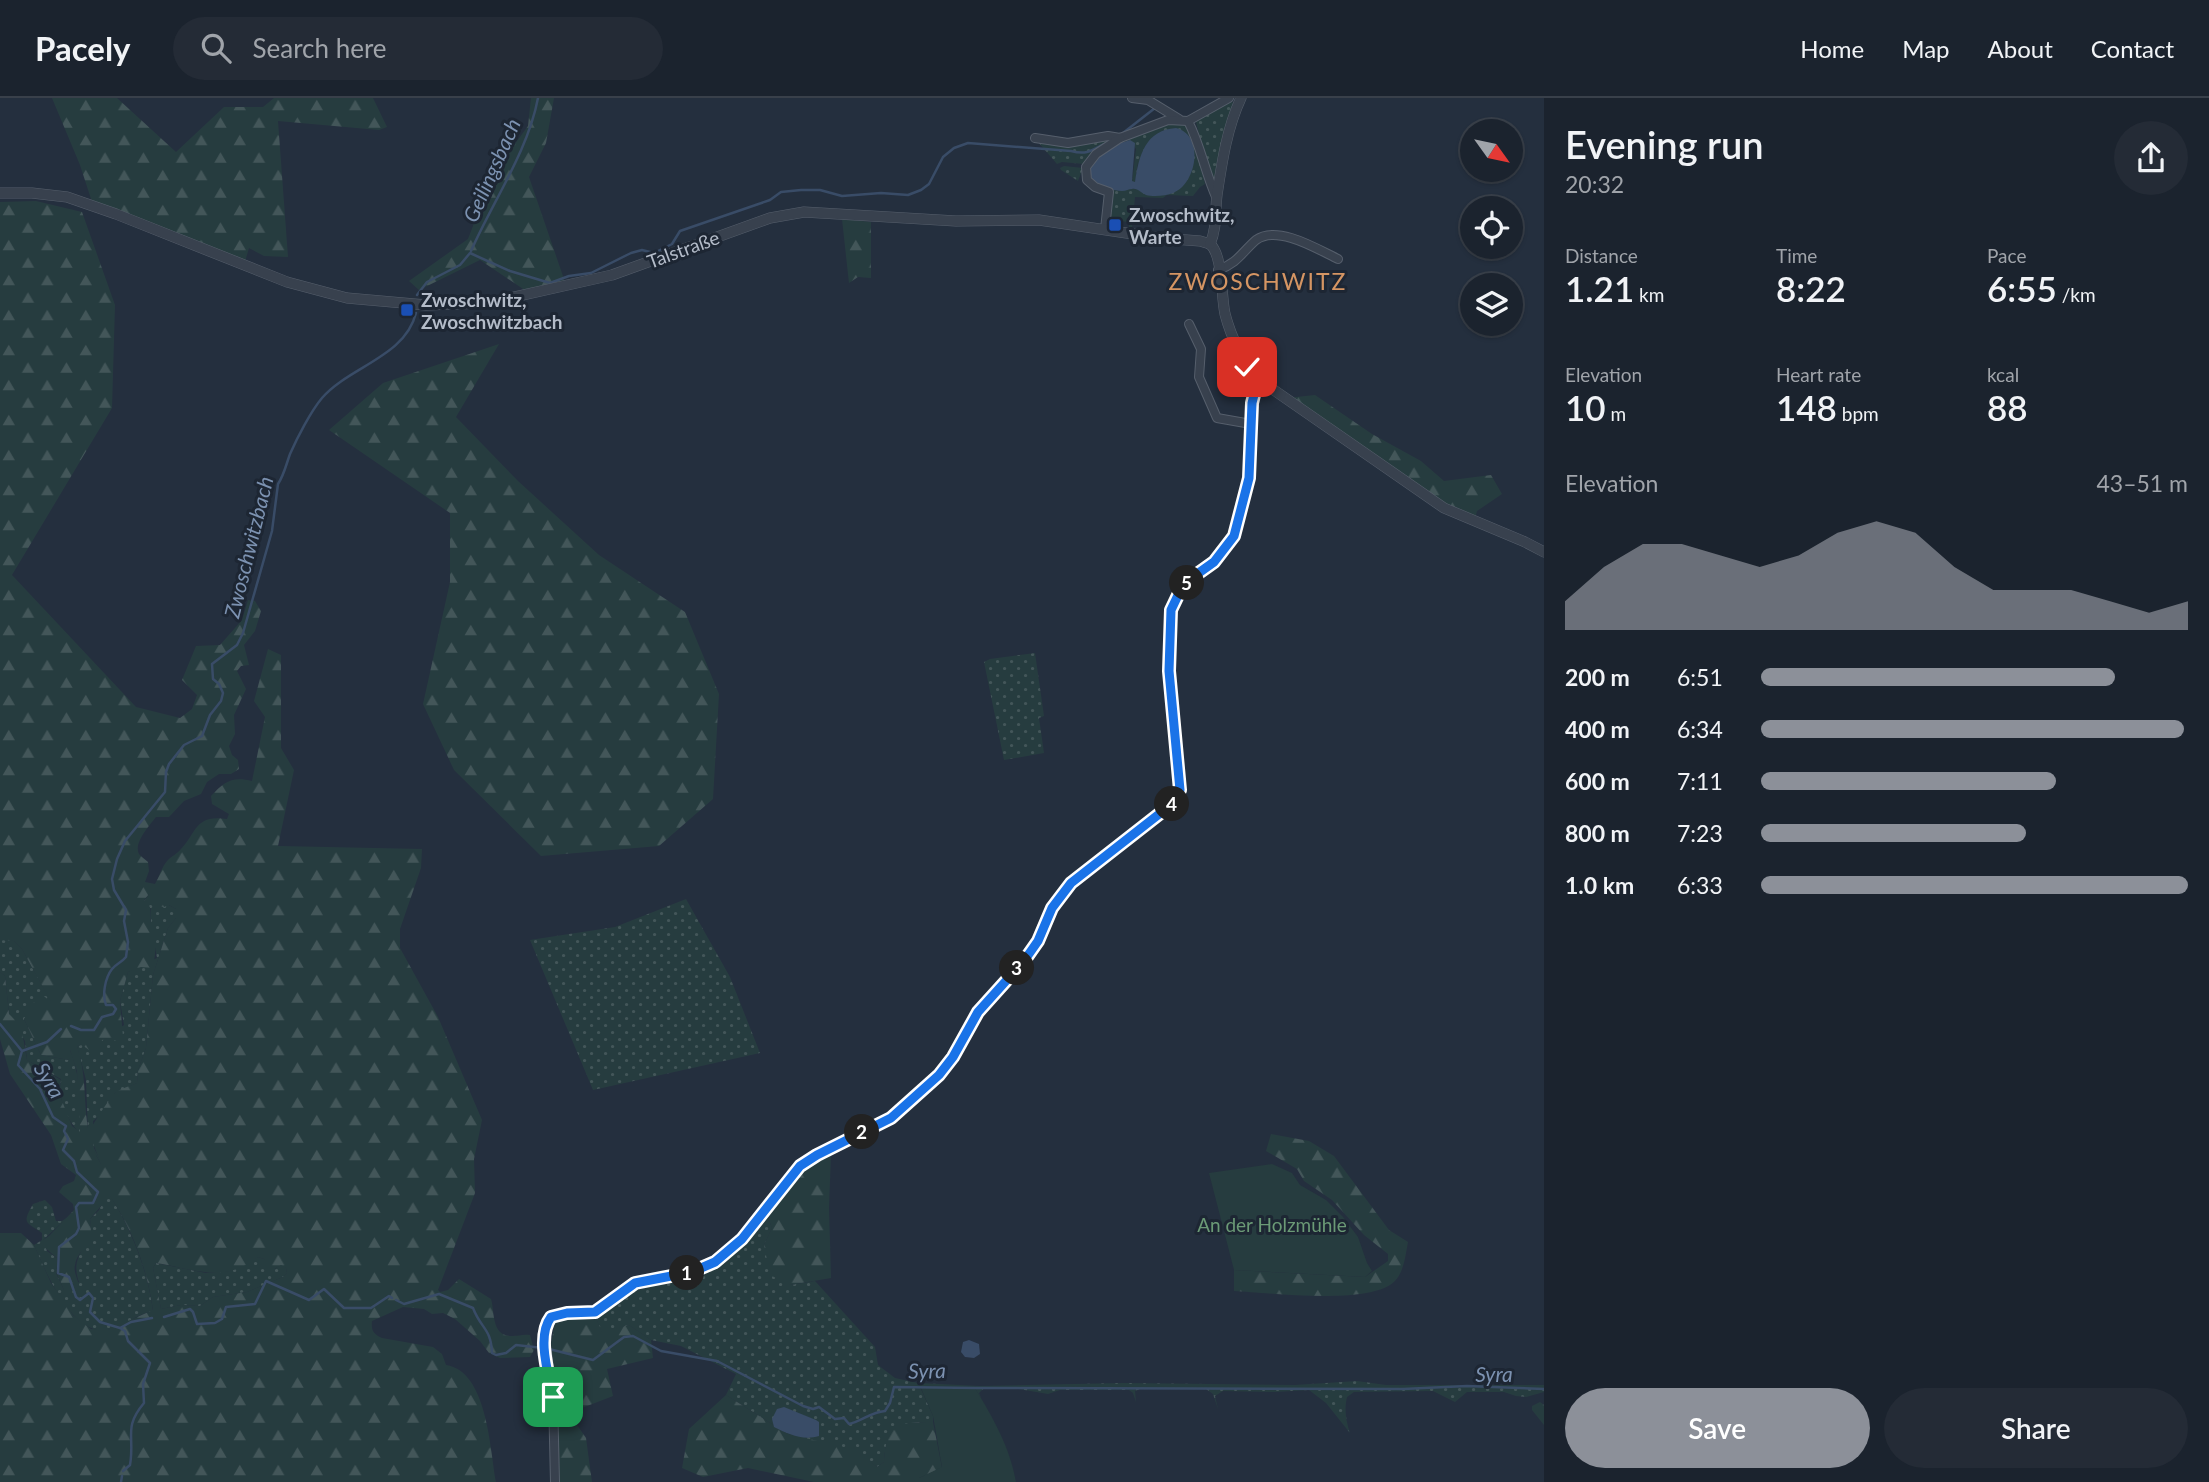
<!DOCTYPE html>
<meta charset="utf-8">
<style>
:root{--surface:#1b232e;--page:#242b36;--text:#f1f3f6;--muted:#a0a4aa;--line:#39404a;--accent:#8c9099}
body{margin:0;font-family:Lato,sans-serif;background:var(--page);color:var(--text);height:100vh;display:flex;flex-direction:column;font-size:26px;white-space:nowrap}
*{box-sizing:border-box;margin:0}
p{font-size:23px;color:var(--muted)}
.icon{flex:none;width:38px;height:38px;fill:none;stroke:currentColor;stroke-width:2;stroke-linecap:round;stroke-linejoin:round}
.map{position:relative;flex:1;overflow:hidden}
.sheet{display:flex;flex-direction:column;background:var(--surface);width:665px}
.sheet>*{flex:none}
.needle{width:46px;rotate:123deg}
.tools{position:absolute;left:1460px;top:21px;display:grid;gap:14px}
.tools a{display:grid;place-items:center;width:63px;height:63px;border-radius:50%;background:var(--surface);box-shadow:0 2px 5px #0004,0 0 0 2px var(--line);font-size:35px}
.pin{position:absolute;display:grid;place-items:center;width:60px;height:60px;color:#fff;margin:-30px;border-radius:14px;box-shadow:0 4px 10px #0006}
.km{position:absolute;width:35px;height:35px;margin:-18px;border-radius:50%;background:#222;color:#fff;font-size:19px;line-height:35px;text-align:center}
.round{display:grid;place-items:center;flex:none;width:74px;height:74px;border-radius:37px;background:var(--page)}
.overview{display:flex;align-items:center;justify-content:space-between;height:119px;padding:0 21px}
h1{font-size:38px;font-weight:600;line-height:52px}
.metrics{display:grid;grid-template-columns:repeat(3,1fr);gap:10px;height:119px;padding:7px 21px}
.metrics div{display:grid;align-content:center}
.metrics b{font-size:35px;font-weight:600}
.metrics small{font-size:19px;font-weight:400}
.metrics p{font-size:19px}
.chart{height:196px;padding:14px 21px}
.chart p{display:flex;justify-content:space-between}
.chart svg{width:100%;height:126px;margin-top:7px;fill:var(--accent);opacity:.7}
.primary-button{display:flex;gap:14px;margin-top:auto;padding:14px 21px}
.primary-button a{flex:1;height:80px;border-radius:42px;background:var(--accent);color:#fff;font-size:28px;font-weight:600;line-height:80px;text-align:center}
.primary-button a+a{background:var(--page);color:var(--text)}
ul{padding:0 21px;list-style:none;font-size:23px}
li{display:grid;grid-template-columns:112px 84px 1fr;align-items:center;height:52px}
li i{height:18px;border-radius:9px;background:var(--accent)}
header{display:flex;align-items:center;gap:42px;box-sizing:border-box;height:98px;padding:0 35px;background:var(--surface);border-bottom:2px solid var(--line)}
header strong{font-size:33px}
nav{display:flex;gap:38px;margin-inline-start:auto;font-size:24px}
.search{width:490px;height:63px;background:var(--page);display:flex;align-items:center;gap:18px;box-sizing:border-box;padding:0 24px;border-radius:38px;color:var(--muted);font-size:26px}
main{display:flex;flex:1;min-height:0}
.map>svg:first-child{display:block}
</style>
<header>
<strong>Pacely</strong>
<div class="search"><svg class="icon" aria-label="search" viewBox="0 0 24 24"><circle cx="10" cy="10" r="6"/><path d="M15 15l6 6"/></svg>Search here</div>
<nav><a>Home</a><a>Map</a><a>About</a><a>Contact</a></nav>
</header>
<main>
<div class="map">
<svg width="1544" height="1384" viewBox="0 0 1544 1384">
<defs>
<pattern id="grass-dots" width="8" height="8" patternUnits="userSpaceOnUse" patternTransform="scale(1.75)"><rect width="8" height="8" fill="#263c3f"/><path d="M2 2h.1M6 6h.1" fill="none" stroke="#435659" stroke-width="1.8" stroke-linecap="round"/></pattern>
<pattern id="forest-firs" width="22" height="20" patternUnits="userSpaceOnUse" patternTransform="scale(1.75)"><rect width="22" height="20" fill="#263c3f"/><path d="M5 1l3.5 6h-7zM16 11l3.5 6h-7z" fill="#435659"/></pattern>
</defs>
<rect width="100%" height="100%" fill="#242f3e"/>
<g fill="url(#grass-dots)">
<path d="M1230,2L1233,5L1216,85L1210,81L1196,24L1198,20Z"/>
<path d="M1182,24L1190,30L1205,86L1200,89L1193,98L1167,97L1163,100L1135,99L1132,129H1129V124L1108,122L1111,91C1121,94 1128,90 1137,91L1138,63L1135,85L1132,84L1136,51L1130,42L1118,46C1137,35 1160,25 1182,24Z"/>
<path d="M1105,41L1111,43L1084,66L1062,64L1057,66L1038,44Z"/>
<path d="M1064,68L1083,70L1078,83L1061,72L1060,70Z"/>
<path d="M1035,555L1044,618L1039,620L1044,655L1004,662L984,564L990,561Z"/>
<path d="M149,796L176,811V820L168,830L153,877L146,950L138,972L137,985L115,995L104,1014L93,1023L94,1050L111,1084L91,1048L88,1037L86,982L77,948L107,940L124,927L120,903L128,874L157,860L151,826V811L144,803Z"/>
<path d="M686,801L730,879L760,955L593,992L530,842L615,829Z"/>
<path d="M6,841L14,843L22,851L53,907L24,921L41,957L69,962V950C81,976 80,1006 80,1035C67,1023 57,999 61,981L27,962L25,943L9,916L5,878L0,874V842Z"/>
<path d="M108,1094C131,1131 147,1169 153,1213C136,1216 122,1230 108,1232C72,1239 45,1172 34,1147L42,1142V1135C27,1124 21,1127 33,1106L45,1102L52,1109L56,1123H62L68,1119L43,1142L47,1153L58,1161L56,1175L64,1192L79,1184C68,1155 95,1148 90,1121L99,1112Z"/>
<path d="M767,1117L772,1130L764,1147L790,1187L815,1183L875,1249L878,1267L895,1280L918,1285L980,1288L1123,1285L1295,1287L1357,1283L1386,1287H1544V1294L1526,1299L1516,1298L1504,1294H1467L1455,1304L1433,1293L1354,1294L1347,1299C1344,1312 1346,1323 1350,1335L1326,1305L1309,1292L1275,1294L1223,1293L1215,1298L1218,1311L1213,1296L1206,1291H1140L1135,1293L1136,1304L1133,1295L1129,1292H1060L1048,1296L1019,1291L984,1290L979,1295L981,1300L975,1290L920,1289L933,1318V1324C899,1324 886,1328 884,1364L877,1369L869,1363L788,1336L726,1297L736,1276L681,1248L651,1242L629,1227L602,1235L595,1218L642,1185H658L702,1174L738,1152Z"/>
<path d="M258,1159L264,1161L275,1171L281,1166L286,1170L287,1175L283,1179L247,1194L213,1199L200,1208L181,1207L161,1211L153,1170L156,1165L206,1175L229,1173Z"/>
</g>
<g fill="url(#forest-firs)" fill-rule="evenodd">
<path d="M52,0H117L176,54L224,9H263L274,0H373L387,29L379,32L278,23L288,159L264,158L249,150L244,167L93,107L80,67Z"/>
<path d="M531,0H554L546,45L529,79L566,187L529,195L480,162L419,192L409,183L468,141L473,128L479,95L528,28Z"/>
<path d="M36,103L82,114L115,207L112,310L12,477L136,609L180,620L192,611L197,597L182,582L196,548L220,547L242,522L248,502L255,503L261,513L255,533L244,547L249,567L241,568L237,573L246,591L234,617L235,636L229,648L232,657L238,662L239,671L231,676H219L207,684L201,696L184,703L169,719H156C150,727 133,745 139,756C141,759 145,761 148,764L149,773L145,784L155,786C159,779 162,768 168,762C172,758 177,756 181,751C197,734 195,716 227,721L229,716L212,706L211,698C224,684 232,678 252,683L265,619L254,603L268,551L281,557V650L294,672L278,748L422,751L421,770L400,831V850L438,919L482,1022L474,1061L475,1095L438,1192L440,1194L448,1192L459,1181L491,1201C495,1215 491,1239 513,1238C519,1238 523,1236 530,1237L534,1252L530,1259L500,1260L489,1255L480,1243L455,1221L443,1215L432,1216L424,1211L403,1209L372,1223C371,1232 373,1236 382,1240L433,1249L442,1256L446,1267C487,1273 490,1350 496,1384H0V1135H21L34,1147L51,1185L73,1217L91,1231L108,1232L153,1212C147,1170 132,1130 108,1095L106,1102L90,1121C95,1150 78,1149 75,1167C73,1175 79,1182 79,1190L71,1194L64,1192L56,1174L58,1161L42,1147L43,1142L49,1138L74,1112L73,1106L59,1094L63,1088L74,1083L76,1077L61,1066L51,1037L10,976L0,941V874L5,878L9,916L21,928L27,962L61,982L58,993L72,1028L80,1034L77,973L70,952L69,962L41,957L24,921L37,899H45L51,904L22,851L14,843L0,842V104ZM149,796L155,808L164,809L169,807L176,811V820L168,830L153,877L146,950L138,972L137,985C131,988 121,990 115,995C110,1000 91,1028 89,1035L101,1066C78,1029 91,989 77,948L82,947L92,954L100,952L102,942L108,940L119,944L123,939L120,903L128,874L141,869L151,870C158,857 153,850 158,836L155,829L151,826C150,816 153,808 144,802ZM258,1159L264,1161L271,1173L281,1167L286,1170L287,1175L283,1179L247,1194L213,1199L200,1208L181,1207L161,1211L153,1170L156,1165C194,1171 224,1186 258,1159Z"/>
<path d="M842,121L871,124V180L858,179L849,185Z"/>
<path d="M499,246L456,319L518,383L599,457L685,514L719,596L713,701L659,748L541,758L454,672L423,606L450,484V415L329,332L383,285Z"/>
<path d="M1315,297L1372,336L1421,363L1444,383L1491,377L1502,396L1477,413L1474,424L1444,410L1287,300Z"/>
<path d="M1271,1036L1309,1043L1334,1058L1389,1132L1408,1144C1405,1159 1404,1178 1390,1187C1359,1206 1271,1195 1234,1193V1172L1365,1179L1388,1163V1156L1364,1137L1332,1102L1304,1083L1297,1071L1266,1053Z"/>
<path d="M831,1055L829,1110L831,1180L790,1187L770,1177L764,1147L772,1130L767,1117C785,1093 803,1068 831,1055Z"/>
<path d="M573,1217L595,1218L602,1234L629,1227L651,1242L653,1260L607,1271L613,1298L582,1310L575,1324L586,1340L592,1384H556L555,1288L551,1246L555,1224Z"/>
<path d="M726,1297L788,1336L856,1352L877,1369L884,1364C886,1326 898,1324 933,1324L942,1370L919,1380V1384H814L748,1370L703,1379L682,1370L689,1331Z"/>
<path d="M1540,1304L1544,1307V1327L1532,1312V1308Z"/>
</g>
<g fill="#263c3f">
<path d="M1272,1066L1292,1075L1300,1087L1326,1102L1343,1119L1358,1139L1367,1165L1372,1173L1365,1179L1234,1172L1209,1075Z"/>
<path d="M920,1288L975,1290C993,1320 1010,1349 1016,1384H919V1380L942,1369L933,1318Z"/>
</g>
<g fill="#394c67">
<path d="M1176,30C1205,37 1197,86 1173,95C1166,98 1153,99 1146,97C1141,95 1138,90 1132,91C1129,91 1126,93 1122,93C1114,93 1104,89 1096,87C1089,78 1090,72 1093,62L1118,46L1130,42L1135,45L1132,83L1135,84C1139,58 1145,32 1176,30Z"/>
<path d="M969,1242L979,1246L980,1256L974,1260L965,1259L961,1254L963,1244Z"/>
<path d="M784,1309L816,1322L819,1324V1338C803,1343 788,1336 774,1329L772,1321L777,1311Z"/>
</g>
<g fill="none" stroke-linecap="round" stroke-linejoin="round">
<g stroke="#394c67" stroke-width="2.5">
<path d="M1123,35L1155,10"/>
<path d="M471,153C493,103 528,53 538,0"/>
<path d="M417,197L427,184L460,167L470,155L510,173L550,185L569,178L591,175L631,155L642,152L654,155L672,146L680,133L770,102L781,94L801,92H820L842,98L881,95L908,97L921,92L929,86L943,59L954,50L968,45L1071,53C1086,57 1091,53 1104,46"/>
<path d="M0,926L22,953L18,967L40,991L53,1019L66,1028L64,1033L68,1041L63,1052L74,1063L77,1074L98,1094L93,1105H79L76,1109L79,1130L76,1136L59,1149L58,1175L69,1179L76,1199L80,1202L89,1195L93,1200L90,1214L100,1224L120,1230L131,1224L152,1220"/>
<path d="M71,928L81,932H94L102,919L113,916L116,911L113,907H106C102,897 105,880 112,871C116,866 122,864 126,859L128,844L124,823L126,812L114,792L112,781L117,761L125,743L165,694L166,674L169,666L184,647L202,638L210,617L221,603L223,595L219,586L213,581L212,566L237,547L243,535L272,433L278,386C284,377 286,367 290,356C297,340 311,313 322,300C350,268 405,259 416,215"/>
<path d="M22,953L47,944L61,931"/>
<path d="M396,1202L404,1206L439,1196L473,1210C481,1231 491,1230 492,1255L496,1257L506,1255L516,1247L543,1250"/>
<path d="M164,1219L190,1211L193,1214L197,1226L215,1225L222,1221L226,1209L255,1206L266,1183L309,1202L324,1191L344,1210H371L389,1198L392,1200"/>
<path d="M120,1230L125,1233L128,1243L150,1265L143,1286L144,1305C123,1330 135,1338 130,1367L123,1373"/>
<path d="M549,1251L593,1262L624,1239L633,1238L661,1253L717,1263L803,1308L813,1311L819,1309L835,1321L844,1320L849,1326C862,1323 871,1314 885,1313L890,1305L894,1289L976,1290L1403,1291L1467,1288L1544,1291"/>
<path d="M121,1384L122,1378"/>
</g>
<g stroke="#565f6c" stroke-width="10">
<g id="minor">
<path d="M1132,0L1148,2L1179,21"/>
<path d="M1188,23C1201,48 1205,75 1217,101"/>
<path d="M1035,40L1068,45L1108,38L1120,40L1168,22L1188,23L1229,0"/>
<path d="M1105,131L1109,94L1095,89L1087,82L1086,69L1096,56L1120,40"/>
<path d="M1218,172C1238,165 1242,154 1256,142C1277,126 1319,152 1338,161"/>
<path d="M1189,226L1201,251L1199,279L1217,320L1251,326"/>
<path d="M555,1384L553,1299L545,1241V1230L549,1222L558,1216L595,1214L635,1185L692,1174L714,1163L742,1141L800,1068L831,1050L891,1020L939,977L953,959L978,914L1024,863L1038,843L1052,810L1071,785L1172,706L1180,692C1177,646 1155,528 1181,491C1189,479 1203,473 1214,464C1228,452 1234,436 1239,418C1243,405 1248,391 1249,377C1251,345 1247,311 1258,281"/>
</g>
</g>
<g stroke="#565f6c" stroke-width="11">
<g id="tertiary">
<path d="M0,95H32L67,99L116,116L287,184L347,200L426,207L487,205L612,177L770,120L804,114L956,123L1039,122L1160,140L1200,143L1210,146"/>
<path d="M1210,146C1223,157 1221,198 1225,216C1231,239 1243,264 1258,281L1444,410L1525,444L1544,454"/>
<path d="M1210,146C1217,130 1215,114 1217,97C1222,64 1227,30 1241,0"/>
</g>
</g>
<use href="#minor" stroke="#38414e" stroke-width="8"/>
<use href="#tertiary" stroke="#38414e" stroke-width="10"/>
</g>
<g fill="none" stroke-linecap="round" stroke-linejoin="round">
<g stroke="#fff" stroke-width="14">
<path id="route" d="M553,1299C549,1277 536,1239 551,1219L567,1215L595,1214L635,1185L692,1174L715,1164L742,1141L800,1068L817,1057L891,1020L939,977L953,959L978,914L1024,863L1038,843L1052,810L1071,785L1172,706L1180,692L1169,573L1171,512L1181,491L1193,479L1214,464L1234,438L1249,380L1252,305L1258,281L1247,269"/>
</g>
<use href="#route" stroke="#1a73e8" stroke-width="9"/>
</g>
<g fill="#1a4fb4" stroke="#1d2633" stroke-width="2.5">
<rect x="1108" y="120" width="14" height="14" rx="3.5"/>
<rect x="400" y="205" width="14" height="14" rx="3.5"/>
</g>
<g text-anchor="middle" dominant-baseline="central" stroke-width="6" stroke-linejoin="round" paint-order="stroke">
<g font-size="19" font-weight="bold" fill="#b4bcc9" stroke="#1d2633" text-anchor="start">
<text x="1129" y="116">Zwoschwitz,<tspan x="1129" dy="22">Warte</tspan></text>
<text x="421" y="201">Zwoschwitz,<tspan x="421" dy="22">Zwoschwitzbach</tspan></text>
</g>
<g font-size="19" fill="#b4bcc9" stroke="#1d2633">
<text transform="translate(683 151) rotate(-20)">Talstraße</text>
</g>
<g font-size="19" fill="#6b9a76" stroke="#1d2633">
<text x="1272" y="1126">An der Holzmühle</text>
</g>
<g font-size="21" font-style="italic" fill="#7c92b1" stroke="#1d2633">
<text transform="translate(491 72) rotate(-66)">Geilingsbach</text>
<text transform="translate(248 449) rotate(-76)">Zwoschwitzbach</text>
<text transform="translate(50 982) rotate(59)">Syra</text>
<text transform="translate(927 1272) rotate(-1)">Syra</text>
<text x="1494" y="1275">Syra</text>
</g>
<g font-size="23" letter-spacing="2" fill="#d59563" stroke="#1d2633">
<text x="1258" y="183">ZWOSCHWITZ</text>
</g>
</g>
</svg>
<div class="tools">
<a><svg class="needle" viewBox="-14 -14 28 28"><path d="M0-13l5 13h-10z" fill="#e53935"/><path d="M0 13l5-13h-10z" fill="#a0a4aa"/></svg></a>
<a><svg class="icon" aria-label="locate" viewBox="0 0 24 24"><circle cx="12" cy="12" r="6"/><path d="M12 2v4M12 18v4M2 12h4M18 12h4"/></svg></a>
<a><svg class="icon" aria-label="layers" viewBox="0 0 24 24"><path d="M12 4l9 5-9 5-9-5zM3 14l9 5 9-5"/></svg></a>
</div>
<div class="pin" style="left:553px;top:1299px;background:#1e9e55"><svg class="icon" aria-label="arrive" viewBox="0 0 24 24"><path d="M6 21V4h12l-3 4 3 4H6"/></svg></div>
<div class="pin" style="left:1247px;top:269px;background:#d93025"><svg class="icon" aria-label="check" viewBox="0 0 24 24"><path d="M5 12l5 5 9-10"/></svg></div>
<b class="km" style="left:687px;top:1175px">1</b>
<b class="km" style="left:862px;top:1034px">2</b>
<b class="km" style="left:1017px;top:870px">3</b>
<b class="km" style="left:1172px;top:706px">4</b>
<b class="km" style="left:1187px;top:485px">5</b>
</div>
<section class="sheet">
<div class="overview"><div><h1>Evening run</h1><p>20:32</p></div><a class="round"><svg class="icon" aria-label="share" viewBox="0 0 24 24"><path d="M12 15V3M7 8l5-5 5 5M5 13v7h14v-7"/></svg></a></div>
<div class="metrics">
<div><p>Distance</p><b>1.21<small> km</small></b></div>
<div><p>Time</p><b>8:22</b></div>
<div><p>Pace</p><b>6:55<small> /km</small></b></div>
</div>
<div class="metrics">
<div><p>Elevation</p><b>10<small> m</small></b></div>
<div><p>Heart rate</p><b>148<small> bpm</small></b></div>
<div><p>kcal</p><b>88</b></div>
</div>
<div class="chart"><p><span>Elevation</span>43–51 m</p>
<svg viewBox="0 0 160 44" preserveAspectRatio="none"><path d="M0 44V34L10 22L20 14L30 14L40 18L50 22L60 18L70 10L80 6L90 10L100 22L110 30L120 30L130 30L140 34L150 38L160 34V44z"/></svg>
</div>
<ul>
<li><b>200 m</b>6:51<i style="width:83%"></i></li>
<li><b>400 m</b>6:34<i style="width:99%"></i></li>
<li><b>600 m</b>7:11<i style="width:69%"></i></li>
<li><b>800 m</b>7:23<i style="width:62%"></i></li>
<li><b>1.0 km</b>6:33<i style="width:100%"></i></li>
</ul>
<div class="primary-button"><a>Save</a><a>Share</a></div>
</section>
</main>
